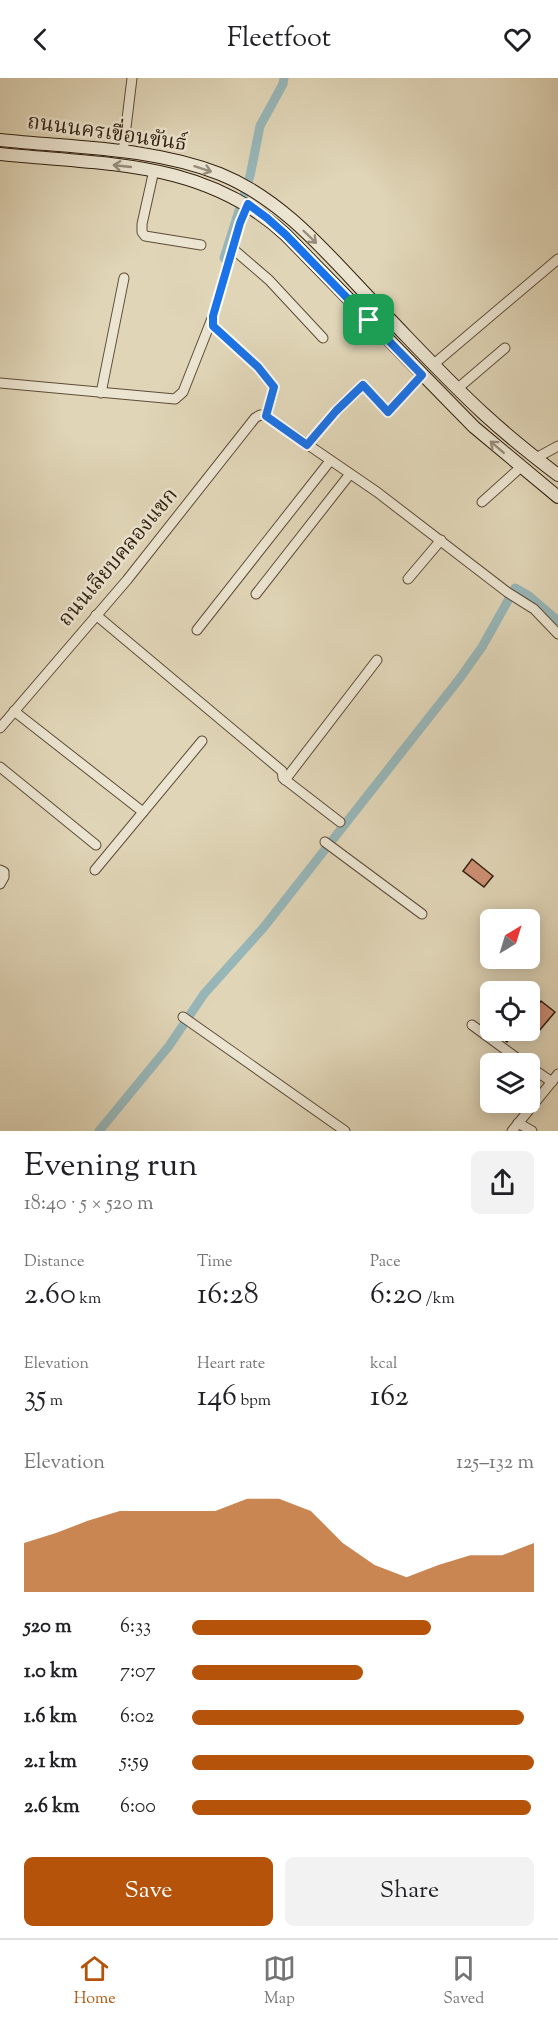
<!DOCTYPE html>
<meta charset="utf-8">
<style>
:root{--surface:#fff;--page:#f2f2f2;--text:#202124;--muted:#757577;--line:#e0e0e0;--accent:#b45309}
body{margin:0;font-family:"Sorts Mill Goudy","Noto Serif Thai",serif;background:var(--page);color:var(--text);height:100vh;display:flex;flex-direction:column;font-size:22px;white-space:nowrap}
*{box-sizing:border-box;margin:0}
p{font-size:20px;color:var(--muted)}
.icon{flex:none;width:33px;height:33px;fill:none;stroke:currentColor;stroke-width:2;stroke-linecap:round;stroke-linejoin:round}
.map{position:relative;height:1053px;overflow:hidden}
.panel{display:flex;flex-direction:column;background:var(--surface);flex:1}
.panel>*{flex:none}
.needle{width:39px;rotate:38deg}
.fabs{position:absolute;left:480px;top:831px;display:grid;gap:12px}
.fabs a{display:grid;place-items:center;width:60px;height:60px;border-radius:9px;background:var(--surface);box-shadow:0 3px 15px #0003;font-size:30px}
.pin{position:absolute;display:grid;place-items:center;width:51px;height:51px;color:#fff;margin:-26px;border-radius:12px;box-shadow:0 3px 9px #0006}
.round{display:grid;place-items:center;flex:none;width:63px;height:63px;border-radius:9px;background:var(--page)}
.summary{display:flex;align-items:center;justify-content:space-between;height:102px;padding:0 24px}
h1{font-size:33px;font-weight:600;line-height:45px}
.metrics{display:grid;grid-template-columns:repeat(3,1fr);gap:9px;height:102px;padding:6px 24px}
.metrics div{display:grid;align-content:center}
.metrics b{font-size:30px;font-weight:600}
.metrics small{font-size:16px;font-weight:400}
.metrics p{font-size:16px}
.chart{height:168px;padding:12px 24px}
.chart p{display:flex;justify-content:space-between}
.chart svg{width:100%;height:108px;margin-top:6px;fill:var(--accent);opacity:.7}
.cta{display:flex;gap:12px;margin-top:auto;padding:12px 24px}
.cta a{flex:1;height:69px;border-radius:9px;background:var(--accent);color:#fff;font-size:24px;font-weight:600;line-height:69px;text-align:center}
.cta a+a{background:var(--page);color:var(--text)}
ul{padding:0 24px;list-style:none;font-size:20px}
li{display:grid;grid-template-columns:96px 72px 1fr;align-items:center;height:45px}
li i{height:15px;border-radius:8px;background:var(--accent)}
header{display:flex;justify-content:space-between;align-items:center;height:78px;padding:0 24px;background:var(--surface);font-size:27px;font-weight:600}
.dock{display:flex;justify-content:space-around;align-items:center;height:84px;border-top:2px solid var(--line);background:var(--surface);font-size:16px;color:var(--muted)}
.dock a{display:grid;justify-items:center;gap:3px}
.dock .active{color:var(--accent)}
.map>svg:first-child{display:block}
</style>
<header><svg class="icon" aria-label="back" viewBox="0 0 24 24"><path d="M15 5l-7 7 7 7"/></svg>Fleetfoot<svg class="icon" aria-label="heart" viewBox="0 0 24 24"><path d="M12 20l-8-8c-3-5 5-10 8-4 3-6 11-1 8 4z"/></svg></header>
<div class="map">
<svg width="558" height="1053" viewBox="0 0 558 1053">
<rect width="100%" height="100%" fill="#e0d5b7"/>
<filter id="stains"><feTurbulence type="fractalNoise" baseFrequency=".00333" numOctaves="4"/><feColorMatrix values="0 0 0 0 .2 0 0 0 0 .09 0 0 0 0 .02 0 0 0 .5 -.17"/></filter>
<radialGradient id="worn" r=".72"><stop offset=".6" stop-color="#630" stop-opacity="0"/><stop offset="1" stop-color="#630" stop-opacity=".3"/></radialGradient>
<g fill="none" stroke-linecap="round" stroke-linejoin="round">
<g stroke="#97b6b8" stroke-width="9">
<path d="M224,180L250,98L260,48L283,6L284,0"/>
<path d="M99,1053L169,968L204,916L264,849L460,600L482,569L515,510L529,518L558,543"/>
</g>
</g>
<g fill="#ce9074" stroke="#311f0e" stroke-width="1.5">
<path d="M472,781L493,798L484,809L463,793Z"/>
<path d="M541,923L555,934L539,953L530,945V937Z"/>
<path d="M491,952H516L507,964Z"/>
</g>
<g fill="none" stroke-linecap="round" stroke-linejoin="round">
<g stroke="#5d4c38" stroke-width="11">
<g id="street">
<path d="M123,74L132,0"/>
<path d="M154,92L142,146V154L145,158L201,167"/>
<path d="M248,126L240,145L213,238V248L258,289L274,309L266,338"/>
<path d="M233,171L269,202L323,260"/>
<path d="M434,286L558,181"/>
<path d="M0,305L175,321L183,314L213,238"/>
<path d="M457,311L505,270"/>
<path d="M101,315L124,200"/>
<path d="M266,338L377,414L507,514L534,531L558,556"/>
<path d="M307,367L336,333L363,307L388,334L422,297"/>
<path d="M536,380L558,368"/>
<path d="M482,424L521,389"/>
<path d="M408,501L441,462"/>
<path d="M256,516L350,396"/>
<path d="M96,537L282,693L283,700L340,744"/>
<path d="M197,552L330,383"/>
<path d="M14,633L143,734"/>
<path d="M0,650L127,502L255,340L260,337L266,338"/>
<path d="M0,689L96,767"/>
<path d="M285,702L377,582"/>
<path d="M325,764L422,836"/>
<path d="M0,792L4,794V799L0,806"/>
<path d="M95,792L202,663"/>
<path d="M183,939L345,1053"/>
<path d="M472,947L525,986"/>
<path d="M530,989L552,1004"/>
<path d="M518,1045L532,1053"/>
<path d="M512,1053L558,996"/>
</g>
</g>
<g stroke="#311f0e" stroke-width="14">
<g id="secondary">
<path d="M0,62C73,70 151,69 220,96C287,123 333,183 382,233C416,268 449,304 484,336C508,358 533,378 558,397"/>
<path d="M0,76C104,87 203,81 286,157L474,349L558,419"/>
</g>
</g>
<use href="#street" stroke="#ebe4d0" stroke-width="9"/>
<use href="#secondary" stroke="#ebe4d0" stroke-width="12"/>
</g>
<defs><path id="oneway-shaft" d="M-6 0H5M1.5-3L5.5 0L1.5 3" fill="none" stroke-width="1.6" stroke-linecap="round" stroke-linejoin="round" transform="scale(1.5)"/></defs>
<g stroke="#978b79">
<use href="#oneway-shaft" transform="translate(122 88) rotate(-174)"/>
<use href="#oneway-shaft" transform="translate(203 91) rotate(18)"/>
<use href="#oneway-shaft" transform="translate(310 159) rotate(44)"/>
<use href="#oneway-shaft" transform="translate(497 369) rotate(-139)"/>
</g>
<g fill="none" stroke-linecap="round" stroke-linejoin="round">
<g stroke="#fff" stroke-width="12">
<path id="route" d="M248,126L267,140L286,157L422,297L388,334L363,307L336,333L307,367L266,338L274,309L258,289L213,248V238L240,145Z"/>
</g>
<use href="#route" stroke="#1a73e8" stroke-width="8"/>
</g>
<g text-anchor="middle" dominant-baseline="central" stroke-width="5" stroke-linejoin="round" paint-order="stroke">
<g font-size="21" fill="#311f0e" stroke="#ebe4d0">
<text transform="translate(107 56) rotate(8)">ถนนนครเขื่อนขันธ์</text>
<text transform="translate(119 480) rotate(-50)">ถนนเลียบคลองแขก</text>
</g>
</g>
<rect width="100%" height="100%" filter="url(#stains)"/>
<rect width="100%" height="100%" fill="url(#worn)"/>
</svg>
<div class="fabs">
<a><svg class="needle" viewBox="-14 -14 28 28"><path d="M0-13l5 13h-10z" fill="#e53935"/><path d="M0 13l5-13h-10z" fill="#757577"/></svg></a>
<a><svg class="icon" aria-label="locate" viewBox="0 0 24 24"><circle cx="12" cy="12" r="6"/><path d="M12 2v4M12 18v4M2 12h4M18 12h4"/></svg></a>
<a><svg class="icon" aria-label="layers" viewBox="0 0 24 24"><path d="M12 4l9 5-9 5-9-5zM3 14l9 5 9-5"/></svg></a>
</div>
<div class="pin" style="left:369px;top:242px;background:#1e9e55"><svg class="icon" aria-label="arrive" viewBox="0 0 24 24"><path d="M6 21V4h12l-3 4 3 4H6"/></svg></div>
</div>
<section class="panel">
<div class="summary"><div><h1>Evening run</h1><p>18:40 · 5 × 520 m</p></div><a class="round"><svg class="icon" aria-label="share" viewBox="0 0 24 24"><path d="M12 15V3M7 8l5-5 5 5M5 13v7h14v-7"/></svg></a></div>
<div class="metrics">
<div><p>Distance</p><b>2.60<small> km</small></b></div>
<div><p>Time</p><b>16:28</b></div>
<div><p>Pace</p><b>6:20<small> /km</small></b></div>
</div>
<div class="metrics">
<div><p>Elevation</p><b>35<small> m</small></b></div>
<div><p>Heart rate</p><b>146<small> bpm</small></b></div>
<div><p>kcal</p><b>162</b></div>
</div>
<div class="chart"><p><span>Elevation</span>125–132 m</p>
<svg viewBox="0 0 160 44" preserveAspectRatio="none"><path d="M0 44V24L10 20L20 15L30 11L40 11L50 11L60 11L70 6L80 6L90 11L100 24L110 33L120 38L130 33L140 29L150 29L160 24V44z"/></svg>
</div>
<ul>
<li><b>520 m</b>6:33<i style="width:70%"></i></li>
<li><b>1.0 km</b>7:07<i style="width:50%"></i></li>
<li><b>1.6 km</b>6:02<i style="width:97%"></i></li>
<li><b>2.1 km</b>5:59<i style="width:100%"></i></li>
<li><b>2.6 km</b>6:00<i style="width:99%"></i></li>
</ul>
<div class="cta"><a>Save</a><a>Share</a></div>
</section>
<nav class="dock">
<a class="active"><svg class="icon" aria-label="home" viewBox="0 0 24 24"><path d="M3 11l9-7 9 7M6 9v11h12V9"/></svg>Home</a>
<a><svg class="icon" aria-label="map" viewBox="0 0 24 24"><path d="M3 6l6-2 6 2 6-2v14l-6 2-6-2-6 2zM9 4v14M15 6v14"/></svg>Map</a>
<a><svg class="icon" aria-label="saved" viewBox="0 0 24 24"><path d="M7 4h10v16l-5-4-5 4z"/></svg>Saved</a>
</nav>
